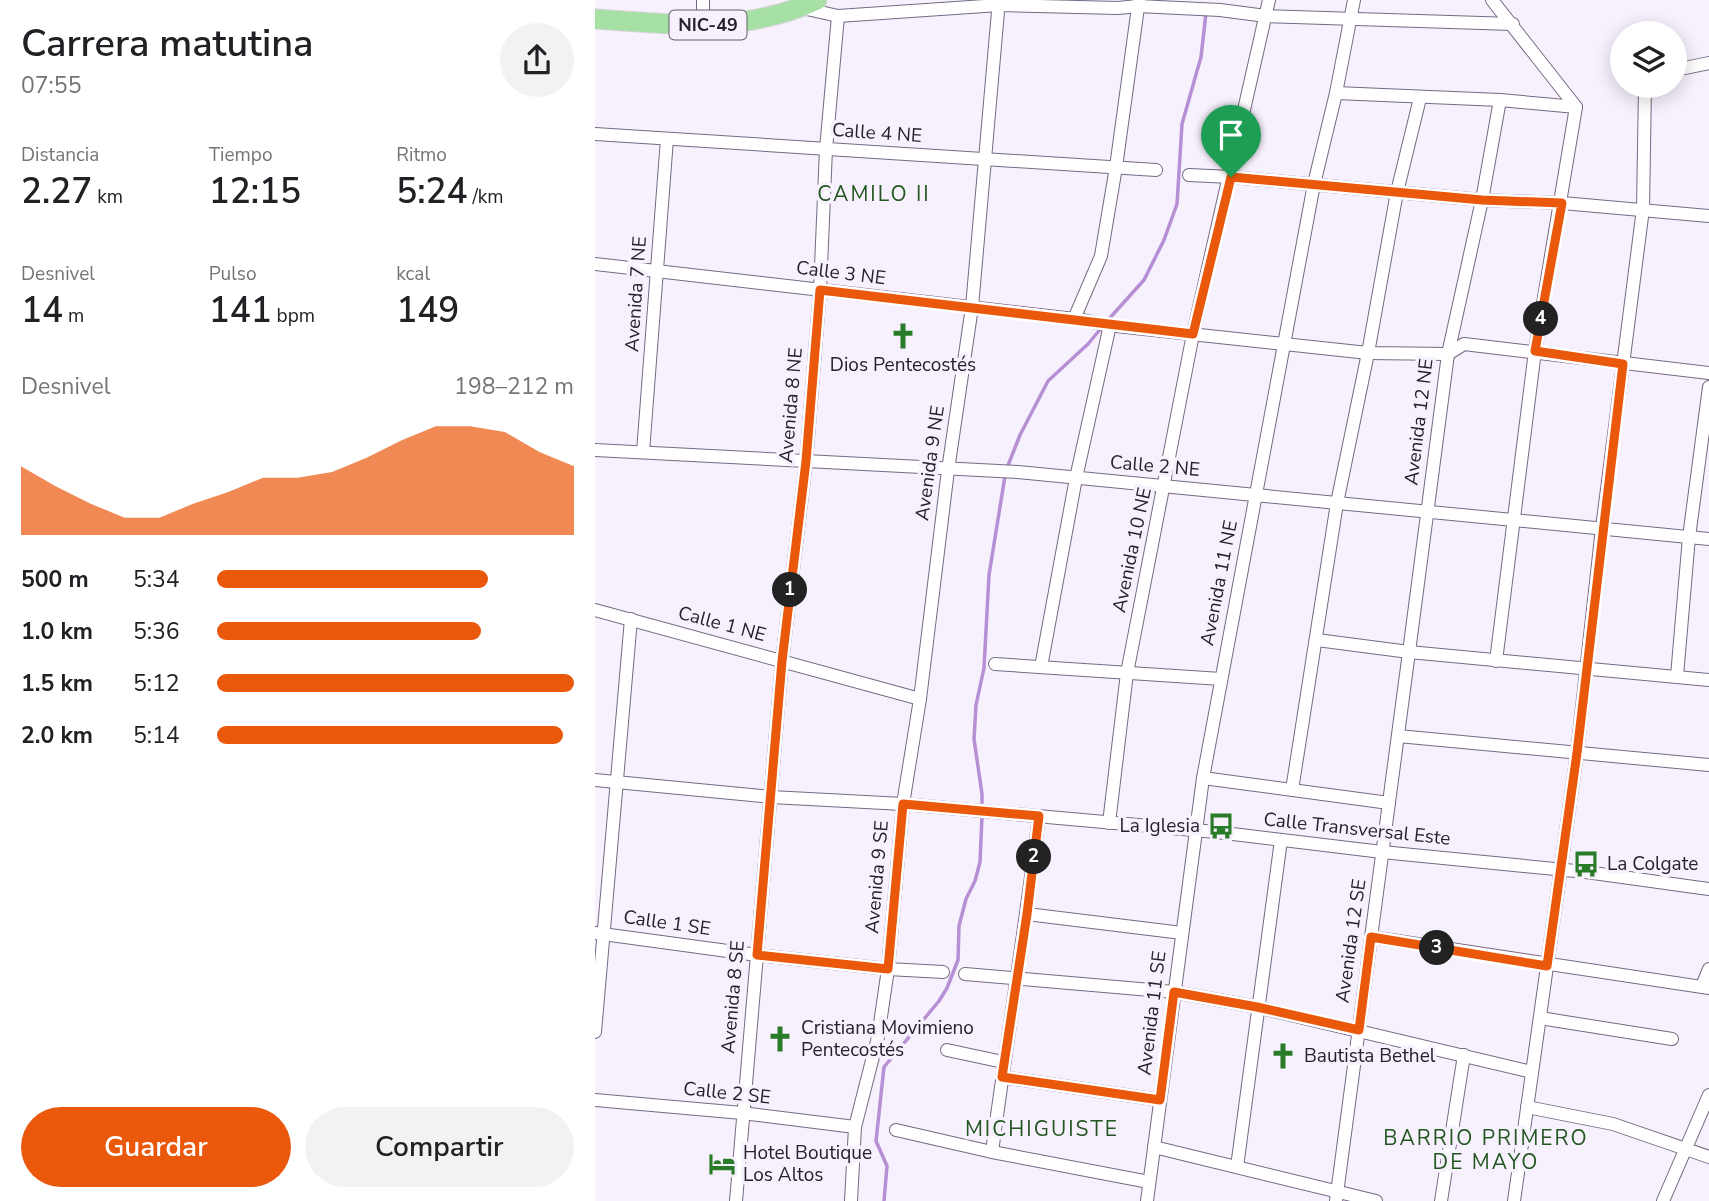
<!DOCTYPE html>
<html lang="es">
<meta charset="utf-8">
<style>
:root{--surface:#fff;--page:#f2f2f2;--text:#202124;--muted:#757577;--accent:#ea580c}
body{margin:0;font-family:"Nunito Sans",sans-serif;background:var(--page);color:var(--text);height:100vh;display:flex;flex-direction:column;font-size:26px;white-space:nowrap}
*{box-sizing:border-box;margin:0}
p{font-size:23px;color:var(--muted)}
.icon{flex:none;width:38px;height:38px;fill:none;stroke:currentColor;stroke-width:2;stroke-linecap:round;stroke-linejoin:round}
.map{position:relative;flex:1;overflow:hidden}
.details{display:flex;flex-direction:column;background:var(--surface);width:595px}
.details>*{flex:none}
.fabs{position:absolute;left:1015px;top:21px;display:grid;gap:14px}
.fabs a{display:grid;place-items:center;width:77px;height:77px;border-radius:50%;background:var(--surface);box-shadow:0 4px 18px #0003;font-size:35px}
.pin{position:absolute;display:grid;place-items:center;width:60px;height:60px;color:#fff;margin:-72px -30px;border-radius:50% 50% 50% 0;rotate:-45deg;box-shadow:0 0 7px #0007}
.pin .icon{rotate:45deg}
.km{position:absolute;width:35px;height:35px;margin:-18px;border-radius:50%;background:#222;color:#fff;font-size:19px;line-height:35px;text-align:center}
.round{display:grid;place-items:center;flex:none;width:74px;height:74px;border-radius:37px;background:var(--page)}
.overview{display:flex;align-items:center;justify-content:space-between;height:119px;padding:0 21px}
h1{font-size:38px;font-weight:600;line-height:52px}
.metrics{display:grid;grid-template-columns:repeat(3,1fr);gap:10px;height:119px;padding:7px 21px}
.metrics div{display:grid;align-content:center}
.metrics b{font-size:35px;font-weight:600}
.metrics small{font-size:19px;font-weight:400}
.metrics p{font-size:19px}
.chart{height:196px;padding:14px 21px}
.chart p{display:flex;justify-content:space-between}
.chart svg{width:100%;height:126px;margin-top:7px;fill:var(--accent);opacity:.7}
.cta{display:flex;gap:14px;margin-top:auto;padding:14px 21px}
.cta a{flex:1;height:80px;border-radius:42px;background:var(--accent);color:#fff;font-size:28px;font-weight:600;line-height:80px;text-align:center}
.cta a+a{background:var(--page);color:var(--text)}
ul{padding:0 21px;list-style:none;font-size:23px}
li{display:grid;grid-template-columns:112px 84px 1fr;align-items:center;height:52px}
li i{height:18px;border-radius:9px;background:var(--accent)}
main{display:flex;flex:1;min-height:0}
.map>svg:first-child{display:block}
</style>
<main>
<section class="details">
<div class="overview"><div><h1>Carrera matutina</h1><p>07:55</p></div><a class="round"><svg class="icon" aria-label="share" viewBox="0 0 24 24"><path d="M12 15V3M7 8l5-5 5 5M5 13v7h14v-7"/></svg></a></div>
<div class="metrics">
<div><p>Distancia</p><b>2.27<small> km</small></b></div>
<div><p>Tiempo</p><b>12:15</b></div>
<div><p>Ritmo</p><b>5:24<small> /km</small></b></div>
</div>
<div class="metrics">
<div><p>Desnivel</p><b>14<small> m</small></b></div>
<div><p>Pulso</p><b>141<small> bpm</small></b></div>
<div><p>kcal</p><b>149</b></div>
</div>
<div class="chart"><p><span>Desnivel</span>198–212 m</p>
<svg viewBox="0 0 160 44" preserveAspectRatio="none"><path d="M0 44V20L10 27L20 33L30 38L40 38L50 33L60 29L70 24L80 24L90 22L100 17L110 11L120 6L130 6L140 8L150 15L160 20V44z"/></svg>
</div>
<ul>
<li><b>500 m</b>5:34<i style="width:76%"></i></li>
<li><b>1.0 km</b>5:36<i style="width:74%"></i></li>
<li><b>1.5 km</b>5:12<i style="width:100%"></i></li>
<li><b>2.0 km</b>5:14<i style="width:97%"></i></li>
</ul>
<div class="cta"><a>Guardar</a><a>Compartir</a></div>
</section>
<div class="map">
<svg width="1114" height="1201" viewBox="0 0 1114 1201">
<rect width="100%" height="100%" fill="#f7f1fd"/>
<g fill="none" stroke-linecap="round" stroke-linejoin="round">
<g stroke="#b68fd4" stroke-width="3.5">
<path d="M513,320L549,280L569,240L582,204L587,124L606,57L611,13"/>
<path d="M412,468L425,435L453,381L493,344L508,326"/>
<path d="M387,808V794L379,739L381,705L389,668L394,575L410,476"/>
<path d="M289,1201L292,1166L281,1141L289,1067L344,1001L352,988L363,960L364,926L371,899L380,881L385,862L387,816"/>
</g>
<g stroke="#776883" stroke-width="14">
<g id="street">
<path d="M897,0L981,107L940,351L901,661"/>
<path d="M203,7L243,16L404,5L523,8L543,6L625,10L671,16L918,24"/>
<path d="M108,26V0"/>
<path d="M1080,70L1114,63"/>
<path d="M741,93L905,100L981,107"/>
<path d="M0,134L561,170"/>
<path d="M594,175L636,177L887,200L967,203L1114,216"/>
<path d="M0,264L488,320L512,325L773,353L853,354L869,344L1114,373"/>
<path d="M479,319L506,256L521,167L544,0"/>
<path d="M0,450L423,472L1114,539"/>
<path d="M48,452L72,139"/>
<path d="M0,610L325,699"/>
<path d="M722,640L814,652L853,354L887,200L905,100"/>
<path d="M400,664L626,679"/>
<path d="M446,667L481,478L515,325"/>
<path d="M1082,676L1094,537L1114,387"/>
<path d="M803,736L1114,765"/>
<path d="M608,778L794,803"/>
<path d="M0,780L176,797L308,804L621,832L787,852L991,872L1114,889"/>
<path d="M697,790L742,503L773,353L802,192L825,98"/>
<path d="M514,823L532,673L598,334L674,0"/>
<path d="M432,914L587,933"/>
<path d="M0,933L162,955L293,969L348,972"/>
<path d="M776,937L1114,988"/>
<path d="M370,974L579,992L662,1007L937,1072"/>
<path d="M1107,986L1114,969"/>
<path d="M945,1018L1077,1039"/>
<path d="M0,1032L36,619"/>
<path d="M352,1050L408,1062"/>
<path d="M407,1077L565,1100"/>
<path d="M0,1100L147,1113L260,1127"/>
<path d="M932,1107L1018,1124L1114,1157"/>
<path d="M301,1130L397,1152L554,1182"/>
<path d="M559,1147L781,1201"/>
<path d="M397,1152C412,1040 430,929 444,816"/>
<path d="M642,1167L686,840"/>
<path d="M141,1201L187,661L211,462L225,290L231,149L243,16"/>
<path d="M256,1201L260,1127L283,1037L293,969L308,804L325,699L353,470L377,307L404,0"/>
<path d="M552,1201L608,778L719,184L741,93L759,0"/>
<path d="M741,1201L814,652L1114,680"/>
<path d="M846,1201L869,1055"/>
<path d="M919,1201L982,753L1007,528L1048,209L1050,86"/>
<path d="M1068,1201L1114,1095"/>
</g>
</g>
<g stroke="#d4d3d5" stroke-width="21">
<path id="primary" d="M0,19C77,24 150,34 222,0"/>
</g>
<use href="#street" stroke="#fff" stroke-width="12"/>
<use href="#primary" stroke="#a6e0a4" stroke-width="19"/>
</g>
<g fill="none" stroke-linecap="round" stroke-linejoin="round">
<g stroke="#fff" stroke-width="14">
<path id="route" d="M636,177L887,200L967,203L940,351L1028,364L982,753L952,966L776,937L764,1030L662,1007L579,992L565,1100L407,1077L432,914L444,816L308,804L293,969L162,955L187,661L211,461L225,290L598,334Z"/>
</g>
<use href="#route" stroke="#ea580c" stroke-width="9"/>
</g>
<defs>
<g id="church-bare" transform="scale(2.1)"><path d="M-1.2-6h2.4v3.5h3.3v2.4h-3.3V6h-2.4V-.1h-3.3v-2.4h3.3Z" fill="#297c27" stroke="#f7f1fd" stroke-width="2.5" paint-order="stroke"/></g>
<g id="bus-bare" transform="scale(2.1)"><path d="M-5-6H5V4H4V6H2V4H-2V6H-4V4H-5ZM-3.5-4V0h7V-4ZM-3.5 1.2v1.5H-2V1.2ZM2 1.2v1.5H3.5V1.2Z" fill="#297c27" stroke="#f7f1fd" stroke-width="2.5" paint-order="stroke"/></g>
<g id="hotel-bare" transform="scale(2.1)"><path d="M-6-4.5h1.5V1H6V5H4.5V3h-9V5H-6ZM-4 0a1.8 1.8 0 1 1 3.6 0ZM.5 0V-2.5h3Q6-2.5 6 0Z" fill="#297c27" stroke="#f7f1fd" stroke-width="2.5" paint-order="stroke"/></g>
</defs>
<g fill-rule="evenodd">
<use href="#church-bare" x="308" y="336"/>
<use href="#bus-bare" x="626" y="826"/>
<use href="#bus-bare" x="991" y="864"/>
<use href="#church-bare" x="185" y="1039"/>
<use href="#church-bare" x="688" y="1056"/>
<use href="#hotel-bare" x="127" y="1164"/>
</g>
<g text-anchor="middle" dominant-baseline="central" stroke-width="7" stroke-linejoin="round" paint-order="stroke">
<rect fill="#f7f1fd" stroke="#655f6b" stroke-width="2" x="74.5" y="10.5" width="77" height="29" rx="5"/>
<g font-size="18" font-weight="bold" fill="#27212c">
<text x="113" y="25">NIC-49</text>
</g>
<g font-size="19" fill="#27212c" stroke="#f7f1fd">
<text transform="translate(282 133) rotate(4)">Calle 4 NE</text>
<text transform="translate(246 273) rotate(7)">Calle 3 NE</text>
<text transform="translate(41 294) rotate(-86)">Avenida 7 NE</text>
<text transform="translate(196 405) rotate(-85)">Avenida 8 NE</text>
<text transform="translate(824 422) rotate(-83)">Avenida 12 NE</text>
<text transform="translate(335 463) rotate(-82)">Avenida 9 NE</text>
<text transform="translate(560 466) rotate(5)">Calle 2 NE</text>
<text transform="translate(537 550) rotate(-78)">Avenida 10 NE</text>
<text transform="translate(624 583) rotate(-79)">Avenida 11 NE</text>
<text transform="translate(127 624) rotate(15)">Calle 1 NE</text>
<text transform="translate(762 829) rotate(6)">Calle Transversal Este</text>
<text transform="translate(282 877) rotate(-85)">Avenida 9 SE</text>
<text transform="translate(72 923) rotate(8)">Calle 1 SE</text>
<text transform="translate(756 941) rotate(-82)">Avenida 12 SE</text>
<text transform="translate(138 997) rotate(-85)">Avenida 8 SE</text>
<text transform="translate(557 1013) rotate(-83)">Avenida 11 SE</text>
<text transform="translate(132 1093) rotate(6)">Calle 2 SE</text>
</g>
<g font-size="19" fill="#27212c" stroke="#f7f1fd" text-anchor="start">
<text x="308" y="365" text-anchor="middle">Dios Pentecostés</text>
<text x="605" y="826" text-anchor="end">La Iglesia</text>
<text x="1012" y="864">La Colgate</text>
<text x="206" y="1028">Cristiana Movimieno<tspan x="206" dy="22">Pentecostés</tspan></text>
<text x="709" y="1056">Bautista Bethel</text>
<text x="148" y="1153">Hotel Boutique<tspan x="148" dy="22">Los Altos</tspan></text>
</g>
<g font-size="21" letter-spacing="2" fill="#225520" stroke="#f7f1fd">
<text x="279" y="194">CAMILO II</text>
<text x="447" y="1129">MICHIGUISTE</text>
<text x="891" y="1138">BARRIO PRIMERO<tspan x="891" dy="24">DE MAYO</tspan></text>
</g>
</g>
</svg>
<div class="fabs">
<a><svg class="icon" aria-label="layers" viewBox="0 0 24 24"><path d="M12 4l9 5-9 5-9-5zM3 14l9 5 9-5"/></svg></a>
</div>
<div class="pin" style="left:636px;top:177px;background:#1e9e55"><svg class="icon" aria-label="arrive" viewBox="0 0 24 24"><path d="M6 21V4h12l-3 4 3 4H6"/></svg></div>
<b class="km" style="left:195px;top:590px">1</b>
<b class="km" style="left:439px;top:857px">2</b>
<b class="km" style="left:842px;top:948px">3</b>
<b class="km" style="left:946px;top:319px">4</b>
</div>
</main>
